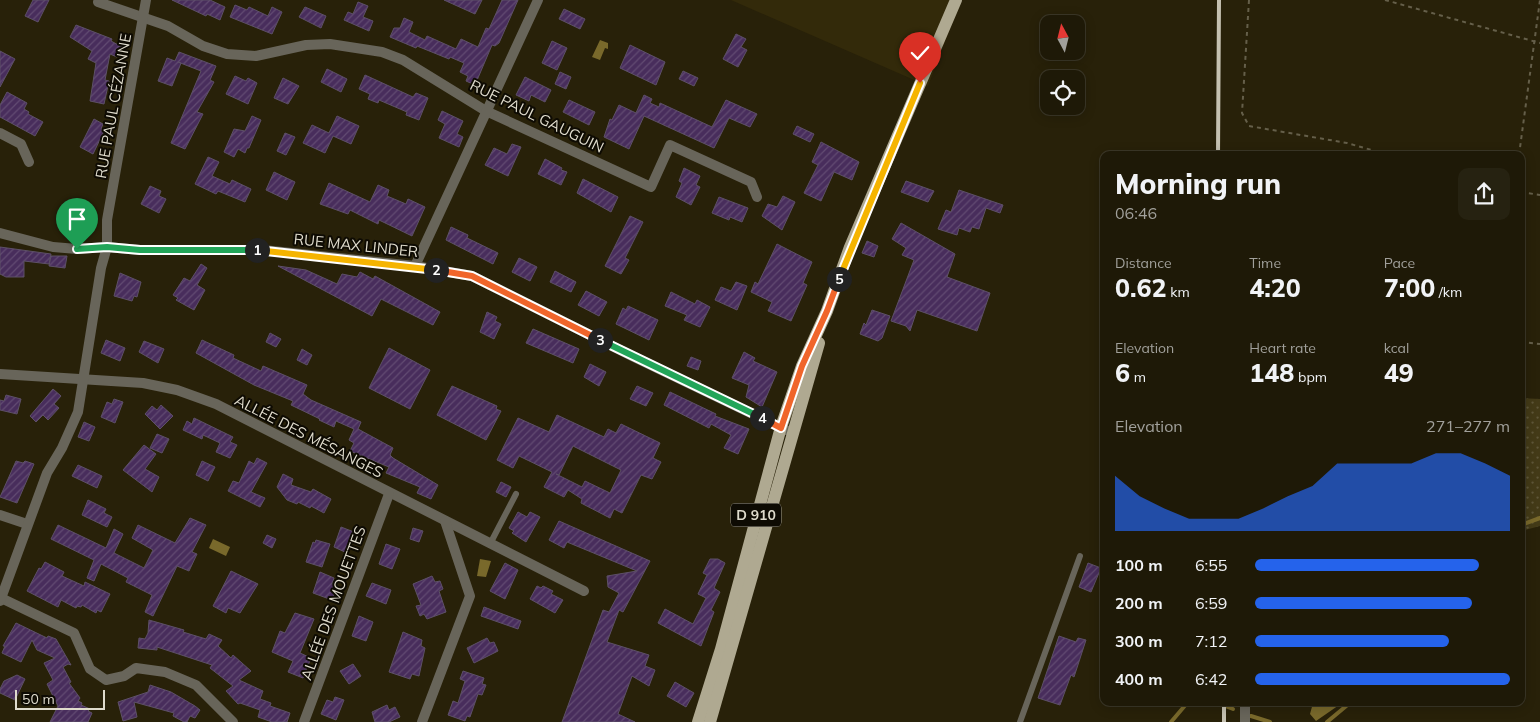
<!DOCTYPE html>
<meta charset="utf-8">
<style>
:root{--surface:#1e1907;--page:#262211;--text:#f1f3f6;--muted:#a1a09b;--line:#3c3828;--accent:#2563eb}
body{margin:0;font-family:Mulish,sans-serif;background:var(--page);color:var(--text);height:100vh;display:flex;flex-direction:column;font-size:19px;white-space:nowrap}
*{box-sizing:border-box;margin:0}
p{font-size:16px;color:var(--muted)}
.icon{flex:none;width:28px;height:28px;fill:none;stroke:currentColor;stroke-width:2;stroke-linecap:round;stroke-linejoin:round}
.map{position:relative;flex:1;overflow:hidden}
.sheet{position:absolute;left:1100px;top:151px;width:425px;height:555px;display:flex;flex-direction:column;background:var(--surface);border-radius:10px;box-shadow:0 2px 12px #0003,0 0 0 1px var(--line)}
.sheet>*{flex:none}
.needle{width:32px;rotate:353deg}
.tools{position:absolute;left:1040px;top:15px;display:grid;gap:10px}
.tools a{display:grid;place-items:center;width:45px;height:45px;border-radius:10px;background:var(--surface);box-shadow:0 2px 12px #0003,0 0 0 1px var(--line);font-size:25px}
.scale{position:absolute;left:15px;bottom:12px;width:90px;box-sizing:border-box;padding-left:5px;border:2px solid #dfdbcc;border-top:0;font-size:14px;line-height:18px;white-space:nowrap;color:#dfdbcc;-webkit-text-stroke:4px #0e0b03;paint-order:stroke}
.pin{position:absolute;display:grid;place-items:center;width:42px;height:42px;color:#fff;margin:-51px -21px;border-radius:50% 50% 50% 0;rotate:-45deg;box-shadow:0 0 5px #0007}
.pin .icon{rotate:45deg}
.km{position:absolute;width:25px;height:25px;margin:-12px;border-radius:50%;background:#222;color:#fff;font-size:14px;line-height:25px;text-align:center}
.round{display:grid;place-items:center;flex:none;width:52px;height:52px;border-radius:10px;background:var(--page)}
.headline{display:flex;align-items:center;justify-content:space-between;height:85px;padding:0 15px}
h1{font-size:28px;font-weight:800;line-height:38px}
.figures{display:grid;grid-template-columns:repeat(3,1fr);gap:8px;height:85px;padding:5px 15px}
.figures div{display:grid;align-content:center}
.figures b{font-size:25px;font-weight:800}
.figures small{font-size:14px;font-weight:400}
.figures p{font-size:14px}
.chart{height:140px;padding:10px 15px}
.chart p{display:flex;justify-content:space-between}
.chart svg{width:100%;height:90px;margin-top:5px;fill:var(--accent);opacity:.7}
ul{padding:0 15px;list-style:none;font-size:16px}
li{display:grid;grid-template-columns:80px 60px 1fr;align-items:center;height:38px}
li i{height:12px;border-radius:6px;background:var(--accent)}
.map>svg:first-child{display:block}
</style>
<div class="map">
<svg width="1540" height="722" viewBox="0 0 1540 722">
<defs>
<pattern id="grass-dots" width="8" height="8" patternUnits="userSpaceOnUse" patternTransform="scale(1.25)"><rect width="8" height="8" fill="#433a17"/><path d="M2 2h.1M6 6h.1" fill="none" stroke="#5e5638" stroke-width="1.8" stroke-linecap="round"/></pattern>
<pattern id="building-hatch" width="6" height="6" patternUnits="userSpaceOnUse" patternTransform="scale(1.25)"><rect width="6" height="6" fill="#482d5c"/><path d="M-1 1l2-2M0 6l6-6M5 7l2-2" fill="none" stroke="#624b72"/></pattern>
</defs>
<rect width="100%" height="100%" fill="#282109"/>
<path fill="#332a0a" d="M731,0H961L928,86Z"/>
<path fill="url(#grass-dots)" d="M1521,398L1540,399V526L1521,531Z"/>
<g fill="#79692b">
<path d="M600,40L608,43V49L605,48L600,60L592,57Z"/>
<path d="M213,539L230,547L226,556L209,548Z"/>
<path d="M480,559L491,561L486,577L477,576Z"/>
<path d="M1313,703V702L1342,703L1316,721L1310,714Z"/>
</g>
<g fill="none" stroke-linecap="round" stroke-linejoin="round">
<g stroke="#79692b" stroke-width="4">
<path d="M1521,525L1540,518"/>
<path d="M1215,702L1233,709"/>
<path d="M1251,716L1270,722"/>
<path d="M1171,722L1188,702"/>
<path d="M1327,722L1351,702"/>
</g>
</g>
<g fill="url(#building-hatch)" stroke="#5d5067" fill-rule="evenodd">
<path d="M33,0H49L38,22L25,16Z"/>
<path d="M172,0H210L225,7L220,20L207,14L206,16Z"/>
<path d="M444,0H482L475,14Z"/>
<path d="M502,0H518L499,43L495,46L492,45L475,85L466,81L468,76L460,72L464,63L450,57L449,59L417,46L416,48L390,37L394,28H400L404,18L413,22L409,32L425,40L427,36L456,49L461,39L478,47L486,28L489,29Z"/>
<path d="M358,2L368,6L363,17L373,21L369,31L344,20L348,12L353,14Z"/>
<path d="M235,5L247,10L249,7L268,16L272,7L282,12L272,34L230,17Z"/>
<path d="M305,7L326,16L321,28L299,17Z"/>
<path d="M564,9L585,19L580,29L559,19Z"/>
<path d="M76,25L112,39L111,41L122,47L117,57L110,54L105,80L109,81L104,104L90,101L96,63L88,59L92,51L70,37Z"/>
<path d="M736,34L746,39L741,47L747,50L738,67L723,59Z"/>
<path d="M552,41L567,48L557,70L542,63Z"/>
<path d="M630,45L665,62L656,85L620,68Z"/>
<path d="M0,51L15,59L0,87Z"/>
<path d="M179,52L216,66L210,80L214,82L197,112L203,114L185,149L171,143L201,71L178,62L181,63L172,86L158,81L167,58L175,61Z"/>
<path d="M327,69L347,79L341,92L321,82Z"/>
<path d="M683,71L698,78L694,86L679,79Z"/>
<path d="M560,72L571,77L566,89L555,84Z"/>
<path d="M365,75L413,97L416,93L428,98L419,120L406,115L407,112L379,100L378,103L368,99L370,94L359,89Z"/>
<path d="M235,76L246,81L248,78L257,83L248,104L226,94Z"/>
<path d="M525,77L551,90L545,102L531,95L529,101L516,95Z"/>
<path d="M283,78L299,86L288,104L274,98Z"/>
<path d="M7,92L27,103L24,109L29,112L28,114L43,122L35,136L0,117V105Z"/>
<path d="M644,95L652,99L650,103L659,107L660,103L712,127L726,100L757,114L750,127L729,118L714,148L644,116L629,149L604,137L610,119L612,120L619,105L636,113Z"/>
<path d="M569,100L595,112L589,125L563,112Z"/>
<path d="M442,111L463,121L457,134L463,137L459,147L439,138L445,124L438,120Z"/>
<path d="M252,116L261,120L249,148H247L245,153L238,149L234,157L224,152L234,129L245,131Z"/>
<path d="M337,116L359,126L351,144L333,136L325,153L303,143L312,125L329,133Z"/>
<path d="M94,119L103,124L101,129L104,131L93,154L80,147Z"/>
<path d="M797,126L814,134L810,142L793,134Z"/>
<path d="M285,133L295,137L286,155L277,151Z"/>
<path d="M821,142L859,162L852,180L834,172L821,201L804,193L818,165L812,162Z"/>
<path d="M512,144L521,147L508,176L485,165L494,148L507,154Z"/>
<path d="M208,157L219,162L212,176L230,184L232,180L251,189L245,202L218,191L216,194L195,184Z"/>
<path d="M545,159L562,168L561,170L567,172L561,185L538,174Z"/>
<path d="M684,168L700,176L696,185L700,187L691,205L676,197L682,183L679,181Z"/>
<path d="M274,172L295,182L287,200L266,190Z"/>
<path d="M583,179L618,197L611,212L577,193Z"/>
<path d="M906,181L934,191L928,202L901,192Z"/>
<path d="M329,183L370,202L378,185L389,190L387,196L406,204L408,199L425,207L412,236L379,220L378,224L350,210L348,214L320,204Z"/>
<path d="M150,186L161,191L159,196L166,199L159,213L141,204Z"/>
<path d="M959,190L1003,205L1000,213L986,208L979,229L972,227L970,232L959,228L957,235L938,229L946,210L951,212Z"/>
<path d="M783,196L795,202L782,230L762,216L768,204L777,207Z"/>
<path d="M719,197L748,208L742,222L730,217L729,220L712,213Z"/>
<path d="M630,216L643,222L625,258L629,260L621,274L605,266Z"/>
<path d="M901,223L955,254L947,277L990,293L977,331L917,310L910,331L906,326L891,321L914,260L902,255L906,248L892,239Z"/>
<path d="M451,227L468,235L467,238L498,253L493,264L446,240Z"/>
<path d="M867,241L878,246L874,257L862,253Z"/>
<path d="M777,244L812,262L803,283L807,285L791,321L768,311L772,302L751,292L755,282L758,284Z"/>
<path d="M0,247L51,254L49,264L24,261V277H6L0,274Z"/>
<path d="M51,256H67L65,268L49,266Z"/>
<path d="M519,258L537,267L530,281L512,272Z"/>
<path d="M201,264L207,268L197,285L205,290L194,310L176,300L178,298L173,295L184,278L190,281Z"/>
<path d="M278,266L306,270L337,284L342,274L357,277L360,272L373,279L375,276L440,312L433,325L381,299L372,316Z"/>
<path d="M555,271L576,282L571,292L550,282Z"/>
<path d="M120,273L141,282L137,297L134,296L132,301L114,296Z"/>
<path d="M736,282L747,286L737,310L715,300L721,287L731,291Z"/>
<path d="M586,291L607,302L599,316L578,305Z"/>
<path d="M671,292L695,304L697,300L710,307L700,327L684,320L687,315L665,306Z"/>
<path d="M628,306L658,320L649,340L616,324L623,308L626,310Z"/>
<path d="M872,310L890,316L882,338L878,341L860,334L864,323L866,325Z"/>
<path d="M487,312L497,317L495,321L501,324L494,339L480,332Z"/>
<path d="M533,329L579,349L573,363L526,343Z"/>
<path d="M270,333L281,339L276,347L266,342Z"/>
<path d="M106,340L125,348L120,361L101,353Z"/>
<path d="M202,340L234,355L233,358L261,371L263,366L307,385L303,394L311,400L361,422L358,429L393,448L390,455L393,458L438,485L431,499L417,493L420,487L386,473L389,467L350,451L354,443L349,440L354,429L336,421L334,427L319,420L320,419L291,405L293,401L254,385L196,353Z"/>
<path d="M144,341L164,349L158,363L139,352Z"/>
<path d="M389,348L430,370L410,409L369,388Z"/>
<path d="M302,349L312,355L307,365L297,360Z"/>
<path d="M744,352L755,358L753,361L777,372L762,407L746,397L749,385L732,378Z"/>
<path d="M691,357L701,361L698,370L687,366Z"/>
<path d="M590,364L606,372L599,386L584,377Z"/>
<path d="M452,386L497,406L496,409L501,411L486,440L437,415Z"/>
<path d="M637,386L653,393L646,406L630,399Z"/>
<path d="M53,389L61,396L54,404L59,408L48,420L43,415L36,422L30,416Z"/>
<path d="M670,392L716,414L715,416L749,429L738,454L724,448L731,435L711,424L709,428L664,405Z"/>
<path d="M6,395L21,399L17,414L0,410V400L4,401Z"/>
<path d="M114,399L123,402L115,423L101,417L107,402L112,404Z"/>
<path d="M161,405L173,416L160,429L145,414L152,406L157,410Z"/>
<path d="M557,415L604,437L608,429L616,433L621,424L660,443L653,458L661,462L652,479L641,475L622,513L614,509L610,518L581,503L582,499L568,490L564,497L544,487L552,472L519,456L513,468L497,460L518,418L549,432ZM573,446L621,470L610,493L585,481L582,487L556,474L559,475Z"/>
<path d="M194,418L233,437L230,442L237,445L230,458L216,452L220,443L203,435L202,439L183,430L187,421L192,424Z"/>
<path d="M84,422L95,427L89,441L78,437Z"/>
<path d="M157,434L169,439L162,453L150,448Z"/>
<path d="M144,445L156,454L145,469L159,477L152,492L123,470Z"/>
<path d="M257,458L267,463L251,492L265,498L260,507L228,491L233,481L239,483L249,461L254,464Z"/>
<path d="M16,461L23,463L25,461L34,464L17,503L0,497Z"/>
<path d="M202,461L215,467L208,481L196,475Z"/>
<path d="M78,465L102,476L97,488L72,476Z"/>
<path d="M283,474L293,479L291,485L311,492L313,489L331,499L324,513L311,506L310,508L298,502L297,504L287,500L277,487Z"/>
<path d="M501,482L511,487L506,497L496,492Z"/>
<path d="M88,500L106,509L104,513L112,517L107,527L82,515Z"/>
<path d="M518,512L527,517L530,512L540,517L526,542L512,533L514,531L509,528Z"/>
<path d="M190,518L206,525L192,552L197,554L189,571L177,566L153,616L145,612L152,595L126,582L128,578L101,564L94,581L87,578L94,560L51,539L58,525L106,548L114,529L123,534L114,553L144,568L153,550L132,538L138,525L175,543Z"/>
<path d="M559,521L650,561L623,612L619,610L607,642L649,655L645,666L655,670L649,686L632,676L618,714L635,722H562L603,610L609,612L619,593L608,587L607,576L637,571L567,542L564,548L549,540Z"/>
<path d="M341,527L354,532L347,553L334,547Z"/>
<path d="M413,528L423,531L419,542L410,539Z"/>
<path d="M267,535L276,539L272,548L263,543Z"/>
<path d="M316,540L330,544L322,567L306,562L313,542L315,543Z"/>
<path d="M386,544L400,549L392,569L379,564Z"/>
<path d="M710,559H718L725,563L714,588L720,592L711,610L714,612L701,646L658,623L665,609L693,624L706,598L698,594L707,575L703,573Z"/>
<path d="M45,562L64,572L62,576L84,586L85,582L110,594L101,612L97,610L96,613L82,605L81,607L77,606L76,608L61,600L58,607L27,591L39,568L41,569Z"/>
<path d="M505,563L518,570L505,599L490,591Z"/>
<path d="M1088,563L1101,568L1091,592L1079,587Z"/>
<path d="M231,571L258,584L240,613L228,608L226,613L213,606Z"/>
<path d="M320,572L334,578L332,584L337,586L332,600L313,593Z"/>
<path d="M432,576L435,582L440,581L443,589L439,591L446,612L427,619L424,614L420,616L416,606L421,605L413,584Z"/>
<path d="M372,583L391,590L386,604L366,596Z"/>
<path d="M537,586L541,588L543,586L553,591L551,594L563,600L555,613L530,599Z"/>
<path d="M484,607L521,621L518,629L481,616Z"/>
<path d="M295,613L314,619L300,653L311,658L303,678L288,672L293,661L272,652L280,631L285,633Z"/>
<path d="M359,616L373,622L366,641L352,636Z"/>
<path d="M149,620L184,630L183,632L206,639L209,634L222,640L218,646L231,658L233,655L251,671L239,680L263,691L260,699L271,703L270,706L290,713L287,722H272L258,717L260,710L240,703L238,704L226,691L233,686L210,668L212,665L157,647V650L138,648L139,638L145,639L148,633Z"/>
<path d="M16,623L47,638L48,636L56,639L71,665L68,664L63,667L71,682L69,683L80,698L78,701L82,703L81,705L90,709L88,711L92,713L88,722H50L58,706L47,684L53,680L44,663L55,658L37,650L32,640L21,662L2,653L5,646H3Z"/>
<path d="M403,632L422,640L421,646L425,648L419,676L412,674L410,679L389,672Z"/>
<path d="M1059,636L1076,642L1078,638L1086,640L1074,677L1071,675L1060,705L1038,698Z"/>
<path d="M487,638L490,643L494,642L498,651L474,663L467,648Z"/>
<path d="M353,664L361,676L349,684L340,671Z"/>
<path d="M463,671L484,678L482,684L486,685L482,695L478,694L470,717L467,716L465,721L448,715L453,701L458,703L465,681L460,679Z"/>
<path d="M17,675L25,679L15,700L0,693V689L4,681Z"/>
<path d="M675,682L694,693L686,707L667,696Z"/>
<path d="M150,685L171,692L195,706L200,710L195,718L190,716L187,722H184L173,716L174,713L134,702L137,717L123,721L118,702L148,692Z"/>
<path d="M335,697L344,700L336,720L321,714L327,700L333,702Z"/>
<path d="M387,705L389,710L395,707L400,717L389,722H375L372,712Z"/>
</g>
<g fill="none" stroke-linecap="round" stroke-linejoin="round">
<g stroke="#655f4a" stroke-width="2" stroke-dasharray="4 4" stroke-linecap="butt">
<path d="M1249,0L1242,113L1249,126L1347,143L1389,155"/>
<path d="M1385,0L1540,43"/>
<path d="M1519,155L1540,0"/>
<path d="M1521,192L1540,195"/>
<path d="M1521,342L1540,344"/>
</g>
<g stroke="#68655a" stroke-width="6">
<path d="M490,544L516,494"/>
<path d="M1020,722L1080,556"/>
</g>
<g stroke="#68655a" stroke-width="10">
<path d="M98,2L168,26L203,46L227,54L256,56L306,45L330,44L382,52L403,60L486,111L651,187L670,145L751,182L757,197"/>
<path d="M0,133L21,144L29,162"/>
<path d="M0,233L53,247L77,249L107,247L140,250H263L415,266L472,276L632,356L786,430"/>
<path d="M415,266L538,0"/>
<path d="M0,374L143,383L177,390L216,404L584,591"/>
<path d="M0,515L27,524"/>
<path d="M1,598L74,633L90,669L106,680L124,676L136,668L165,672L196,685L233,722"/>
<path d="M0,601L47,473L62,448L78,412L101,268L107,247V220L146,0"/>
<path d="M1245,702V722"/>
<path d="M304,722L389,494"/>
<path d="M422,722L470,596L445,521"/>
</g>
<g stroke="#afa991" stroke-width="12">
<path d="M698,722L721,649L781,427L802,366L827,311L850,247L956,0"/>
<path d="M710,722L819,343"/>
</g>
<g stroke="#c5c1b1" stroke-width="4">
<path d="M1218,155L1219,0"/>
<path d="M1224,722V702"/>
</g>
</g>
<g fill="none" stroke-linecap="round" stroke-linejoin="round">
<g stroke="#fff" stroke-width="10">
<path id="split-1" d="M77,249L107,247L140,250H257"/>
</g>
<g stroke="#fff" stroke-width="10">
<path id="split-2" d="M257,250L436,270"/>
</g>
<g stroke="#fff" stroke-width="10">
<path id="split-3" d="M436,270L472,276L600,340"/>
</g>
<g stroke="#fff" stroke-width="10">
<path id="split-4" d="M600,340L762,418"/>
</g>
<g stroke="#fff" stroke-width="10">
<path id="split-5" d="M762,418L781,428L802,366L827,311L839,279"/>
</g>
<g stroke="#fff" stroke-width="10">
<path id="split-6" d="M839,279L920,83"/>
</g>
<use href="#split-1" stroke="#22a559" stroke-width="6"/>
<use href="#split-2" stroke="#f5b400" stroke-width="6"/>
<use href="#split-3" stroke="#f0652b" stroke-width="6"/>
<use href="#split-4" stroke="#22a559" stroke-width="6"/>
<use href="#split-5" stroke="#f0652b" stroke-width="6"/>
<use href="#split-6" stroke="#f5b400" stroke-width="6"/>
</g>
<g text-anchor="middle" dominant-baseline="central" stroke-width="4" stroke-linejoin="round" paint-order="stroke">
<rect fill="#0e0b03" stroke="#a09d90" stroke-width="1" x="731" y="503.5" width="50" height="23" rx="4"/>
<g font-size="14" font-weight="bold" fill="#dfdbcc">
<text x="756" y="515">D 910</text>
</g>
<g font-size="15" fill="#dfdbcc" stroke="#0e0b03">
<text transform="translate(113 106) rotate(-80)">RUE PAUL CÉZANNE</text>
<text transform="translate(537 116) rotate(26)">RUE PAUL GAUGUIN</text>
<text transform="translate(356 245) rotate(6)">RUE MAX LINDER</text>
<text transform="translate(309 436) rotate(27)">ALLÉE DES MÉSANGES</text>
<text transform="translate(333 603) rotate(-70)">ALLÉE DES MOUETTES</text>
</g>
</g>
</svg>
<div class="tools">
<a><svg class="needle" viewBox="-14 -14 28 28"><path d="M0-13l5 13h-10z" fill="#e53935"/><path d="M0 13l5-13h-10z" fill="#a1a09b"/></svg></a>
<a><svg class="icon" aria-label="locate" viewBox="0 0 24 24"><circle cx="12" cy="12" r="6"/><path d="M12 2v4M12 18v4M2 12h4M18 12h4"/></svg></a>
</div>
<div class="scale">50 m</div>
<div class="pin" style="left:77px;top:249px;background:#1e9e55"><svg class="icon" aria-label="arrive" viewBox="0 0 24 24"><path d="M6 21V4h12l-3 4 3 4H6"/></svg></div>
<div class="pin" style="left:920px;top:83px;background:#d93025"><svg class="icon" aria-label="check" viewBox="0 0 24 24"><path d="M5 12l5 5 9-10"/></svg></div>
<b class="km" style="left:257px;top:250px">1</b>
<b class="km" style="left:436px;top:270px">2</b>
<b class="km" style="left:600px;top:340px">3</b>
<b class="km" style="left:762px;top:418px">4</b>
<b class="km" style="left:839px;top:279px">5</b>
<section class="sheet">
<div class="headline"><div><h1>Morning run</h1><p>06:46</p></div><a class="round"><svg class="icon" aria-label="share" viewBox="0 0 24 24"><path d="M12 15V3M7 8l5-5 5 5M5 13v7h14v-7"/></svg></a></div>
<div class="figures">
<div><p>Distance</p><b>0.62<small> km</small></b></div>
<div><p>Time</p><b>4:20</b></div>
<div><p>Pace</p><b>7:00<small> /km</small></b></div>
</div>
<div class="figures">
<div><p>Elevation</p><b>6<small> m</small></b></div>
<div><p>Heart rate</p><b>148<small> bpm</small></b></div>
<div><p>kcal</p><b>49</b></div>
</div>
<div class="chart"><p><span>Elevation</span>271–277 m</p>
<svg viewBox="0 0 160 44" preserveAspectRatio="none"><path d="M0 44V17L10 27L20 33L30 38L40 38L50 38L60 33L70 27L80 22L90 11L100 11L110 11L120 11L130 6L140 6L150 11L160 17V44z"/></svg>
</div>
<ul>
<li><b>100 m</b>6:55<i style="width:88%"></i></li>
<li><b>200 m</b>6:59<i style="width:85%"></i></li>
<li><b>300 m</b>7:12<i style="width:76%"></i></li>
<li><b>400 m</b>6:42<i style="width:100%"></i></li>
</ul>
</section>
</div>
